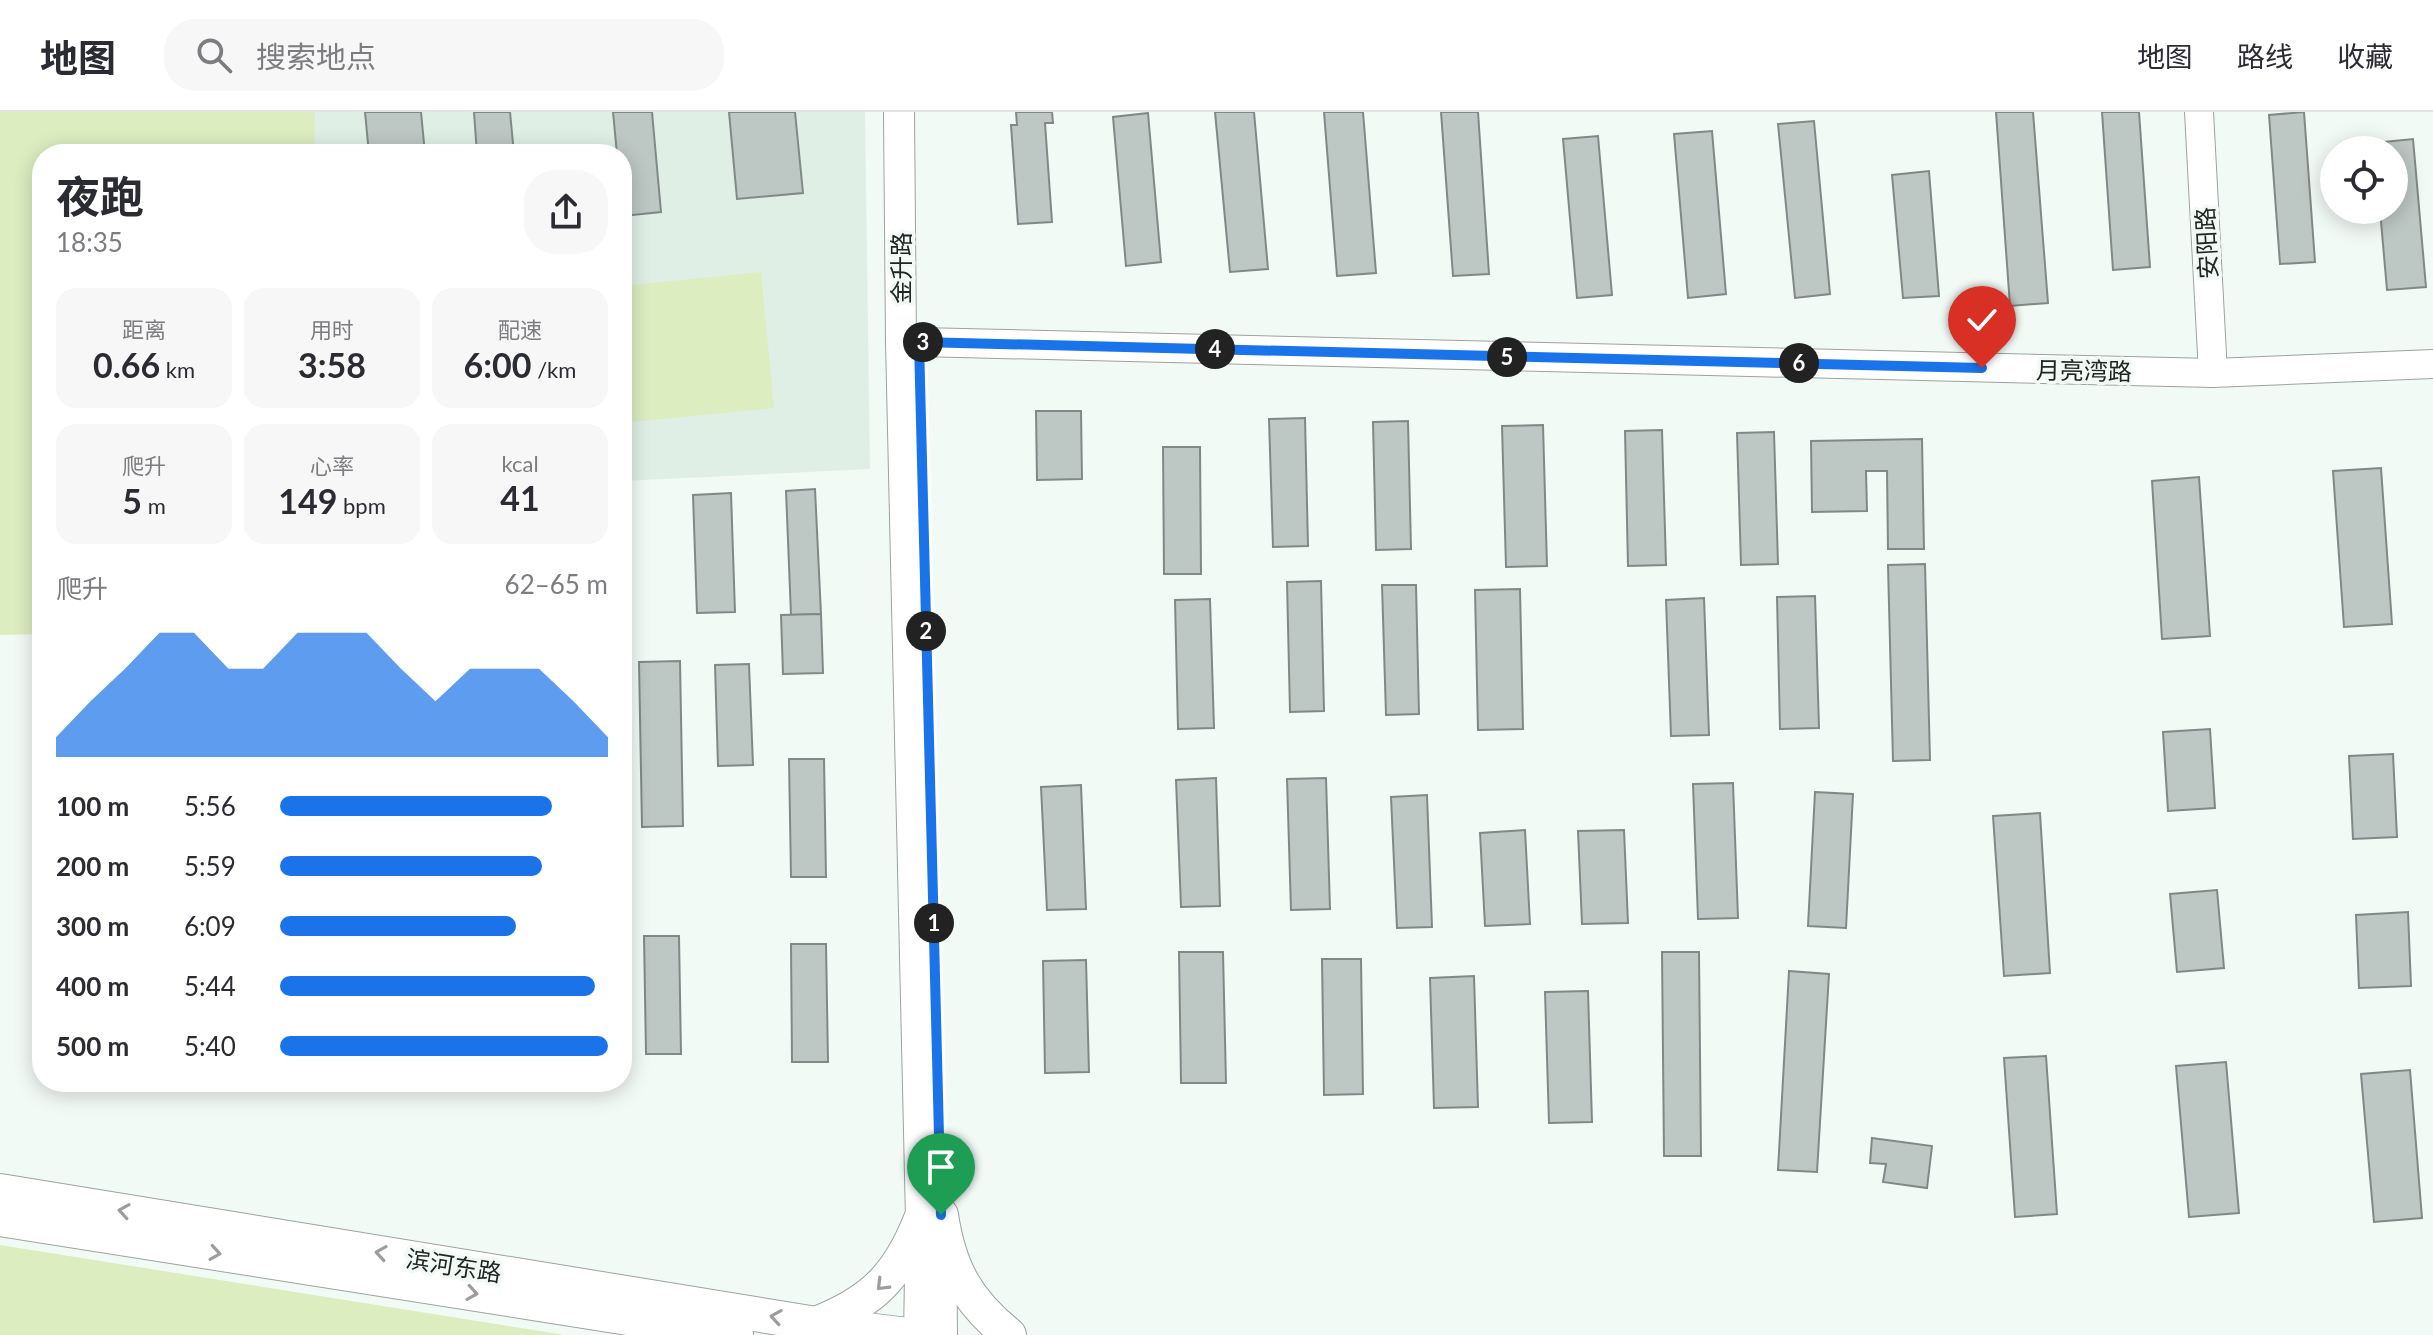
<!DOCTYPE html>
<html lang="zh">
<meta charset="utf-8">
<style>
:root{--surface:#fff;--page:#f7f7f7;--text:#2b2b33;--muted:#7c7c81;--line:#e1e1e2;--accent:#1a73e8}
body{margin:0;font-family:Lato,"Noto Sans SC",sans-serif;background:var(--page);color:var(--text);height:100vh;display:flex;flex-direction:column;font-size:30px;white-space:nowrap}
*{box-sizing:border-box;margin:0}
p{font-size:26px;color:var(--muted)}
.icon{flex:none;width:44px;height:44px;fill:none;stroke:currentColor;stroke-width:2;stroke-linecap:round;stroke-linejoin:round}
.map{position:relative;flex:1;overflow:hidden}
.drawer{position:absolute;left:32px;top:32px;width:600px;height:948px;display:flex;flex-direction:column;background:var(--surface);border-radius:32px;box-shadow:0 4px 20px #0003}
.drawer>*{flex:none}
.tools{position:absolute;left:2320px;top:24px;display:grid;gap:16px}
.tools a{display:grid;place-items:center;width:88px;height:88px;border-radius:50%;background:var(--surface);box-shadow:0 4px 20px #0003;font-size:40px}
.pin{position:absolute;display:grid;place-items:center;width:68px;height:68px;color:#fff;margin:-82px -34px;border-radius:50% 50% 50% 0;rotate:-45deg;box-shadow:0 0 8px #0007}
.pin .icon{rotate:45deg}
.km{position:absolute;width:40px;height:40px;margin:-20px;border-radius:50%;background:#222;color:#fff;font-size:22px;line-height:40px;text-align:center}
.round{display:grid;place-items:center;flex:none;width:84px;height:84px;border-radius:32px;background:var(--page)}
.head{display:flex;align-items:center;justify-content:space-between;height:136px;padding:0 24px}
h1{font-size:44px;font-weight:700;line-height:60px}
.metrics{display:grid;grid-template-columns:repeat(3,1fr);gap:12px;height:136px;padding:8px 24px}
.metrics div{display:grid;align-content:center;border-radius:20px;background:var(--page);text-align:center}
.metrics b{font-size:34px;font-weight:700}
.metrics small{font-size:22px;font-weight:400}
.metrics p{font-size:22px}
.chart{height:224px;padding:16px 24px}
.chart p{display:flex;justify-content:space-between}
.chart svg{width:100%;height:144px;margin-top:8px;fill:var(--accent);opacity:.7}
ul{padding:0 24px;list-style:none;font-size:26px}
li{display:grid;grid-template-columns:128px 96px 1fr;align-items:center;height:60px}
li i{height:20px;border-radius:10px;background:var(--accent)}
header{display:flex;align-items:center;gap:48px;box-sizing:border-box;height:112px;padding:0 40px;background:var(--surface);border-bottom:2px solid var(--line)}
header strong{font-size:38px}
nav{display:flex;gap:44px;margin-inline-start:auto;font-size:28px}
.search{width:560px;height:72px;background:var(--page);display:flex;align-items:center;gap:20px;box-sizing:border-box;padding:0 28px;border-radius:32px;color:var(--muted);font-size:30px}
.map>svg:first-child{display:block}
</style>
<header>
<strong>地图</strong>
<div class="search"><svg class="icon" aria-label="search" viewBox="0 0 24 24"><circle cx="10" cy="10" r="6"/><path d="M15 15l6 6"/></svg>搜索地点</div>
<nav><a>地图</a><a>路线</a><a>收藏</a></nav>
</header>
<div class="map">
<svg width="2433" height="1223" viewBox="0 0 2433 1223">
<rect width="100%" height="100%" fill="#f2faf6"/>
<path fill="#dfefe6" d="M314,0H865L870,357L622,369V42H313Z"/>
<g fill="#dcedc0">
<path d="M0,0H315L314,42H42V522L0,523Z"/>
<path d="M761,160L774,296L622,311V174Z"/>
<path d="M0,1133L565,1223H0Z"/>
</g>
<g fill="#bdc7c4" stroke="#808987" stroke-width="2">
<path d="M365,0H421L425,42H369Z"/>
<path d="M474,0H510L514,42H477Z"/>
<path d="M613,0H652L661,100L623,104L622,42H617Z"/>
<path d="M729,0H795L803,81L737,87Z"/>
<path d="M1016,0H1052L1053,11H1045L1052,110L1018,112L1011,13H1017Z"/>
<path d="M1215,0H1254L1268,157L1230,160Z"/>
<path d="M1324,0H1363L1376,161L1337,164Z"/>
<path d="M1441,0H1478L1489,162L1453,164Z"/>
<path d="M1996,0H2033L2048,191L2010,194Z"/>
<path d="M2102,0H2139L2150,155L2113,158Z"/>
<path d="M2304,0L2315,150L2280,152L2269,3Z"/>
<path d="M1148,1L1161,150L1126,154L1113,5Z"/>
<path d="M1814,9L1830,182L1795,186L1778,12Z"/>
<path d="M1712,19L1726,182L1688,186L1674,22Z"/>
<path d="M1598,24L1612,183L1577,186L1563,27Z"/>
<path d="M2413,27L2426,175L2387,178L2380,98H2394V38H2375L2374,31Z"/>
<path d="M1929,59L1939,184L1903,186L1892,63Z"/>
<path d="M1036,299H1081L1082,367L1037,368Z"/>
<path d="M1305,306L1308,434L1273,435L1269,307Z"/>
<path d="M1408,309L1411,437L1376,438L1373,310Z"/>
<path d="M1543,313L1547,454L1506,455L1502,314Z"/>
<path d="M1662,318L1666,453L1628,454L1625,319Z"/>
<path d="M1774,320L1778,452L1741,453L1737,321Z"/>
<path d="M1922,327L1924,437H1888L1887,359H1866L1867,399L1812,400L1811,329Z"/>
<path d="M1163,335H1200L1201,462H1164Z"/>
<path d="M2381,356L2392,512L2344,515L2333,359Z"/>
<path d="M2199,365L2210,524L2162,527L2152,369Z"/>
<path d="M815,377L821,502L791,503L786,379Z"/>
<path d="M731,381L735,500L697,501L693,383Z"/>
<path d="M622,386L627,490H622Z"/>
<path d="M1925,452L1930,648L1893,649L1888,453Z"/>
<path d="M1321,469L1324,599L1290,600L1287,470Z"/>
<path d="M1382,473H1416L1419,602L1386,603Z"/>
<path d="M1520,477L1523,617L1478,618L1475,478Z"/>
<path d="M1815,484L1819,616L1780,617L1777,485Z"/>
<path d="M1704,486L1709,623L1671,624L1666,488Z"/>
<path d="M1210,487L1214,616L1178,617L1175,488Z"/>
<path d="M821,502L823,561L783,562L781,503Z"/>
<path d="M680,549L683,714L642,715L639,550Z"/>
<path d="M749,552L753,653L718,654L715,553Z"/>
<path d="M2210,617L2215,696L2168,699L2163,620Z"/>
<path d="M2393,642L2397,725L2353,727L2349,644Z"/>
<path d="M789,647H824L826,765H791Z"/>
<path d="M1216,666L1220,794L1181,795L1176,668Z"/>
<path d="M1326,666L1330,797L1291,798L1287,667Z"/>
<path d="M1733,671L1738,806L1698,807L1693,672Z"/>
<path d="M1081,673L1086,797L1047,798L1041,675Z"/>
<path d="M1815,680L1853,682L1846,816L1808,814Z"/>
<path d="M1427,683L1432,815L1397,816L1391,685Z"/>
<path d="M2040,701L2050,861L2004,864L1993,704Z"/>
<path d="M1525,718L1530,812L1485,814L1480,721Z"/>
<path d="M1624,718L1628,811L1582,812L1578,719Z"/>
<path d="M2217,778L2224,856L2177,860L2170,782Z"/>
<path d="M2408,800L2411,874L2359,876L2356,803Z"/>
<path d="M644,824H679L681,942H646Z"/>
<path d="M791,832H826L828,950H792Z"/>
<path d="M1179,840H1223L1226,971H1181Z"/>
<path d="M1662,840H1699L1701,1044H1664Z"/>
<path d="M1322,847H1361L1363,982L1324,983Z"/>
<path d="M1086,848L1089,960L1045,961L1043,849Z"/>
<path d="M1789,859L1829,862L1817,1060L1778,1058Z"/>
<path d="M1474,864L1478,995L1434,996L1430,866Z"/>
<path d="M1588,879L1592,1010L1549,1011L1545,880Z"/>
<path d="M2046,944L2057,1102L2015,1105L2004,946Z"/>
<path d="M2226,950L2239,1101L2189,1105L2176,954Z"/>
<path d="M2410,958L2422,1106L2374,1110L2361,962Z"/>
<path d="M1872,1026L1932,1034L1927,1076L1883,1070L1886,1052L1870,1051Z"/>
</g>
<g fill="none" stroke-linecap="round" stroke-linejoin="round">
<g stroke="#9ca39f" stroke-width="30">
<g id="tertiary">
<path d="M2199,0L2213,261"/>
<path d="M919,230L2213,261L2433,252"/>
</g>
</g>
<g stroke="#9ca39f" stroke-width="32">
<g id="secondary">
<path d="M899,0L901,230L921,1107L919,1223"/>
<path d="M941,1125L942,1223"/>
</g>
</g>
<g stroke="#9ca39f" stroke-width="36">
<g id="primary">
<path d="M0,1079L816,1212L908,1223"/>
<path d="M941,1103C949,1157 967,1189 1009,1223"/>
<path d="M0,1107L736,1223"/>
<path d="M816,1212C873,1190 899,1163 921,1107"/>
</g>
</g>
<use href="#tertiary" stroke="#fff" stroke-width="28"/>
<use href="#secondary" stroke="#fff" stroke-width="30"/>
<use href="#primary" stroke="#fff" stroke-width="34"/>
</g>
<defs><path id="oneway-chevron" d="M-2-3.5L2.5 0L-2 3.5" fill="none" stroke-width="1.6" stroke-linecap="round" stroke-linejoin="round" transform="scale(2)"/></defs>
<g stroke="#9c9d9c">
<use href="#oneway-chevron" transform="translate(124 1099) rotate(-171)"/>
<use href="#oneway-chevron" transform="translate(215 1141) rotate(9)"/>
<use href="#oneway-chevron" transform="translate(381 1141) rotate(-171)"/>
<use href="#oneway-chevron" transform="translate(882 1173) rotate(135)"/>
<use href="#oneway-chevron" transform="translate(472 1181) rotate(9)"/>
<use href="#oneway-chevron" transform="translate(776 1205) rotate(-171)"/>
</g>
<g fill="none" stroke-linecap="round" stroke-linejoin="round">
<g stroke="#fff" stroke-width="16">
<path id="route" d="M941,1103L919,230L1982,256"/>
</g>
<use href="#route" stroke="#1a73e8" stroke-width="10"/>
</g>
<g text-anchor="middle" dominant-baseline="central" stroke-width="7" stroke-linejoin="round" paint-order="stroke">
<g font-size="24" fill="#222524" stroke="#f2faf6">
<text transform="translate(2206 131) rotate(-93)">安阳路</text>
<text transform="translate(900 156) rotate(-90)">金升路</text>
<text transform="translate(2084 258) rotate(1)">月亮湾路</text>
<text transform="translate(454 1153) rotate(9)">滨河东路</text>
</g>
</g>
</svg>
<div class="tools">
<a><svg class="icon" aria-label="locate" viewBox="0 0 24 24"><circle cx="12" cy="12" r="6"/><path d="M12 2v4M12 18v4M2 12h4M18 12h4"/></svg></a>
</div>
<div class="pin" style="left:941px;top:1103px;background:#1e9e55"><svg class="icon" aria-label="arrive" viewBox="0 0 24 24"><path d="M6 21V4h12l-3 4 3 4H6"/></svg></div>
<div class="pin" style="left:1982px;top:256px;background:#d93025"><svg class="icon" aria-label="check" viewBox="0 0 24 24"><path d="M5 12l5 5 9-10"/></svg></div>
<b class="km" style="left:934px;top:811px">1</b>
<b class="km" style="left:926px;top:519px">2</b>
<b class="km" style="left:923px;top:230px">3</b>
<b class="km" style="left:1215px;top:237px">4</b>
<b class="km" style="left:1507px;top:245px">5</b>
<b class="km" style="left:1799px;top:251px">6</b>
<section class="drawer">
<div class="head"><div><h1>夜跑</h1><p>18:35</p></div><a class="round"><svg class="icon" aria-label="share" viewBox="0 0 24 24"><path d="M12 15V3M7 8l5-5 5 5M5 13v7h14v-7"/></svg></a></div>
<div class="metrics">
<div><p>距离</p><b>0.66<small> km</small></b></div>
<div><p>用时</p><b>3:58</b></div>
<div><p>配速</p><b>6:00<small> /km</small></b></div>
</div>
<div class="metrics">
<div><p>爬升</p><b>5<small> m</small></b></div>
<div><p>心率</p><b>149<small> bpm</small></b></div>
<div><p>kcal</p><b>41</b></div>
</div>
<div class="chart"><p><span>爬升</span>62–65 m</p>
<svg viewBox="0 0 160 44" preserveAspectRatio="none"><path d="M0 44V38L10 27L20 17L30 6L40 6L50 17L60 17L70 6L80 6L90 6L100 17L110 27L120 17L130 17L140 17L150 27L160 38V44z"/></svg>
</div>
<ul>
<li><b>100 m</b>5:56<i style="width:83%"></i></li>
<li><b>200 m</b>5:59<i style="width:80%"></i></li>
<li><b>300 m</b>6:09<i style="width:72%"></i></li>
<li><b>400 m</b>5:44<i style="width:96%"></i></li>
<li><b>500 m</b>5:40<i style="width:100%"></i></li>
</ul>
</section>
</div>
